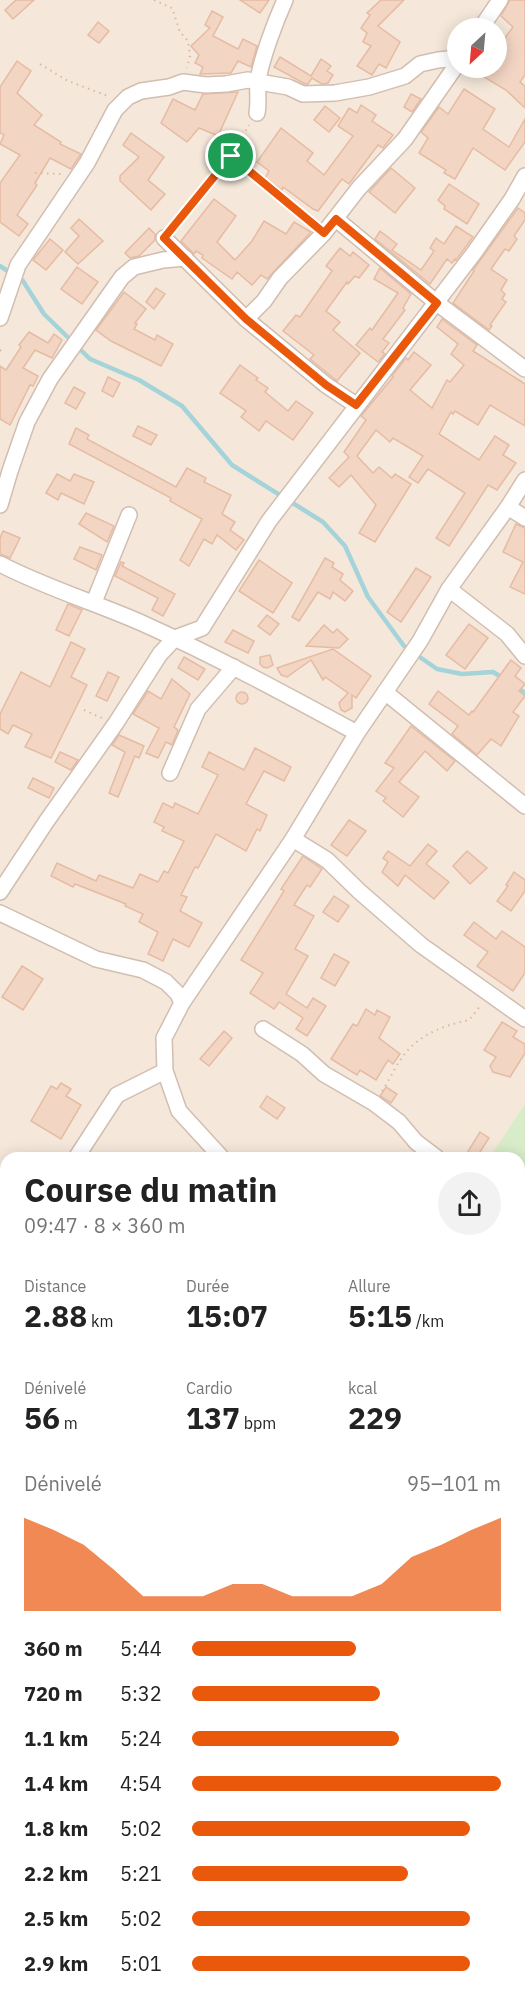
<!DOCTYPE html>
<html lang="fr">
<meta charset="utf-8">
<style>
:root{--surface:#fff;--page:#f2f2f2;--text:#222;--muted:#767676;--accent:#ea580c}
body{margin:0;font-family:"IBM Plex Sans",sans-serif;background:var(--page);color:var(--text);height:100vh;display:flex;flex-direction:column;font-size:22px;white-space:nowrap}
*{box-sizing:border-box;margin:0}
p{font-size:20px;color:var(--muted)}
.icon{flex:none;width:33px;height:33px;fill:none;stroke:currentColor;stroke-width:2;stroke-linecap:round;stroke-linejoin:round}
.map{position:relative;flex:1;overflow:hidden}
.sheet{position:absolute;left:0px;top:1152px;width:525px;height:846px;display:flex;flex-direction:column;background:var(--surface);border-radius:18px 18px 0 0;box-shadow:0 3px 15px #0003}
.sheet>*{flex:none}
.needle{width:39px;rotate:206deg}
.fabs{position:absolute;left:447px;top:18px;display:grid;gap:12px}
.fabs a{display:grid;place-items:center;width:60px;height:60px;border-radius:50%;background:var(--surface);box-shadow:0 3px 15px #0003;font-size:30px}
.pin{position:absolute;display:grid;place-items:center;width:51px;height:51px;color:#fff;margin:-26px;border:3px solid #fff;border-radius:50%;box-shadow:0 2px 6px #0007}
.round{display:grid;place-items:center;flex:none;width:63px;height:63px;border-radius:32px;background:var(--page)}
.headline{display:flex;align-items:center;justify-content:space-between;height:102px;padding:0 24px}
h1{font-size:33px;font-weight:800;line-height:45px}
.metrics{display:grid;grid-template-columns:repeat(3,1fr);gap:9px;height:102px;padding:6px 24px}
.metrics div{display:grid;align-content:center}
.metrics b{font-size:30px;font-weight:800}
.metrics small{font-size:16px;font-weight:400}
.metrics p{font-size:16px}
.chart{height:168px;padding:12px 24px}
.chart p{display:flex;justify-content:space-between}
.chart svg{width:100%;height:108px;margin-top:6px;fill:var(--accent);opacity:.7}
ul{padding:0 24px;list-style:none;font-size:20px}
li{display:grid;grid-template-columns:96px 72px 1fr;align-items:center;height:45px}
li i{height:15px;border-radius:8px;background:var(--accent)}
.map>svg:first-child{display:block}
</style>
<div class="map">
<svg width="525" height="1998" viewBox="0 0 525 1998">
<rect width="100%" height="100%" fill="#fdf6ec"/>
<path fill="#f5e8da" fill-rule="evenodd" d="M0,0H525V1998H0ZM458,28H496V68H458ZM6,1158H519V1992H6Z"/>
<path fill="#d8ecc9" d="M525,1104V1201L519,1197V1158H489Z"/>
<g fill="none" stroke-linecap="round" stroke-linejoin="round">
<g stroke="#a5d3da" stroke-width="4.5">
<path d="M0,266L23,281L44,314L90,359L139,380L182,406L232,465L323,522L345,546L368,597L404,646L437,669L462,674L493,672L503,678"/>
<path d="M515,686L525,693"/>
</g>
</g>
<g fill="#f3d5c3" stroke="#e6bba3" stroke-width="1.5">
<path d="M16,0H34L13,19L5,10Z"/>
<path d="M240,0H269L260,13Z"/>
<path d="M381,0H404L378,26L400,42L386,68L379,64L372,75L357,66L371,46L363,42L367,33L361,28L370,15L367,13Z"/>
<path d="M510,0H525V75L520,82L525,86V108L506,90L469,68H496V50L513,27L501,16Z"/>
<path d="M212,11L223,17L213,36L238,49L243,39L257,46L251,67L238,61L231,73L200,74L203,67L195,63L199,55L191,46L210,28L205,25Z"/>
<path d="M98,22L109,31L99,43L88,35Z"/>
<path d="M280,57L311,76L321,59L331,66L327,71L333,75L328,83L322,84L312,78L308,84H305L274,67Z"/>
<path d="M17,61L31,71L17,93L42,115L34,125L61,142L60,144L81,154L71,169L50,158L35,183L37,185L17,215L28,224L19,236L0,222V183L20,155L0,144L4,135L0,133V87Z"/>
<path d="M464,89L495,109L483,129L509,147L525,119V142L505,170L473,148L455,179L444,173L446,170L419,153L428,138L421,132L439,107L448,114Z"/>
<path d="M238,92L218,136L199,128L187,142L161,123L173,99L195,110L203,94Z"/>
<path d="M411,94L421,99L412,112L404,107Z"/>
<path d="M361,105L376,115L372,121L393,135L383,148L378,145L349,184L342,179L318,211L313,209L283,187L282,190L265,178L269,171L257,162L281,128L313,153L307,161L324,175L353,136L338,126L349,108L357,113Z"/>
<path d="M325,106L340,118L329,132L314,120Z"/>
<path d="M131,133L164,157L148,180L165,194L151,210L120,181V176L139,157L123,145Z"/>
<path d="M391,168L415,188L395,213L369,192Z"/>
<path d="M449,184L479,204L467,224L444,209L445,206L438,200Z"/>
<path d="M214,199L236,216L217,242L235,260L252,241L264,221L286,234L294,222L311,232L267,279L261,275L252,285L237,272L232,279L202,258L203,255L196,251L194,254L181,241Z"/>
<path d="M518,208L525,213V220L514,236L517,239L509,251L505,249L491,269L507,280L501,290L505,294L502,299L506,302L490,325L492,326L489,330L453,303L474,271L473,270Z"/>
<path d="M79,219L103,241L78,264L65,252L79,236L71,228Z"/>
<path d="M456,226L473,237L456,260L455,259L452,263L447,259L430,284L375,239L380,231L397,244L392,250L421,270L434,251L430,248L436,238L444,244Z"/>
<path d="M149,228L155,234V240L139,256L130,258L125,253Z"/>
<path d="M50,239L63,250L46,270L33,260Z"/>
<path d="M340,248L350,256L353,252L369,265L359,278L355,276L348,284L347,282L326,311L340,322L333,330L360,353L337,381L310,359L314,355L283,331L296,315L300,317L332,271L326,266Z"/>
<path d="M77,267L98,282L82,304L61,289Z"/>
<path d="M380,268L411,294L403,308L405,310L383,339L389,343L382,352L385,354L378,362L356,345L370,328L372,330L398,293L374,279Z"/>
<path d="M156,288L165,294L154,309L146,302Z"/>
<path d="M124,292L146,309L135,323L137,324L134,329L155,340L157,335L173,344L161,366L111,341L96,330Z"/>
<path d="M442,319L477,345L473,351L525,384V426L490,405L478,425L455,411L453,414L451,412L439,434L479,460L495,436L509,445L503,455L516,463L497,490L488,485L449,546L436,538L465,493L428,469L418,483L409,477L423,456L393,438L390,442L376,430L357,456L373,473L379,467L392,478L395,474L411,484L375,542L359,533L376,505L351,475L339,487L329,478L349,457L344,452L366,420L361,416L393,377L392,376L406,358L408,360L414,352L431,365L410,390L432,408L447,380L450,382L464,365L451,354L458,344L437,327Z"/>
<path d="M29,332L48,343L54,334L62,340L52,358L35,350L23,368L38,376L33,386L30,385L10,425L0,419V366L6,370L21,347L19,345Z"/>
<path d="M240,365L258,378L256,380L268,388L265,392L288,411L296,401L313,413L293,440L266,421L259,431L241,417L246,411L220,393Z"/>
<path d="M108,377L120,383L113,397L102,391Z"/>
<path d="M74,387L85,393L76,409L65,403Z"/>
<path d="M138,426L157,435L151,445L133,436Z"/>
<path d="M76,428L89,435L87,439L176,487L187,468L206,478L204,482L231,495L222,514L235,522L230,530L244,540L236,550L217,535L212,544L204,539L189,566L180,560L202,519L170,501L171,498L69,444Z"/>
<path d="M57,474L70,481L74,474L94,482L84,504L61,493L58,500L46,493Z"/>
<path d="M86,513L114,526L107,542L79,524Z"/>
<path d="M516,524L525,528V594L510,587L523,562L503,552Z"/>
<path d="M3,531L20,538L10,558L0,554V538Z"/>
<path d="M80,547L102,555L96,570L74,559Z"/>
<path d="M325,558L334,563L332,567L343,574L340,580L353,591L345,601L333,592L330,599L318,592L299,621L292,617Z"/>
<path d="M259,560L292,583L273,613L239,591Z"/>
<path d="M121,562L124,563L122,566L175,594L163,616L152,610L158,598L115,576Z"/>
<path d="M416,568L431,577L401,622L387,612Z"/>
<path d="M68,604L82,610L69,636L56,630Z"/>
<path d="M267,615L279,624L270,635L258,626Z"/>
<path d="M469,624L488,638L465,669L446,655Z"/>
<path d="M324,625L333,633L337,629L348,639L339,648L306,646Z"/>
<path d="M233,630L254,641L248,653L225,642Z"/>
<path d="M71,642L85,649L71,677L87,685L51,758L25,747L32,734L13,725L8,734L0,729V714L21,672L50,687Z"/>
<path d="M333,649L371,676L356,698L352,695V708L345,712L341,710L339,703L348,693L325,677L323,680L311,660L287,677L281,675L277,668Z"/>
<path d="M270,655L273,665L267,668L263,667L260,664V657Z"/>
<path d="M184,657L205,669L198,680L178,668Z"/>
<path d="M511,660L521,668L515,676L525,684L519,691L525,696L513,712L519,716L501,746L491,739L477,755L452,734L458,726L429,704L438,691L469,715L472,711L473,712Z"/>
<path d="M108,672L119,677L107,701L96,696Z"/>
<path d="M172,679L190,694L174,727L178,730L172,745L166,742L158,758L146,753L159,728L133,714L148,691L161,699Z"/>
<circle cx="242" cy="698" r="6"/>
<path d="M411,726L455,761L447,771L425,751L399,782L419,797L403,817L383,801L386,798L376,791L394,768L385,763Z"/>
<path d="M119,735L144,746L139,758L135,756L118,797L109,793L125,752L112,745Z"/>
<path d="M255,748L291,767L284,781L264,771L246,804L267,815L260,831L257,829L246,851L216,834L198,868L195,867L181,895L187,897L180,911L202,923L189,947L173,939L163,961L148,954L158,932L139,922L143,914L125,906L126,904L75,884L73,887L51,876L57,863L96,881L99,875L133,888L140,874L158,882L164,871L168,873L184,841L162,831L164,827L154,822L163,803L173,808L175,803L198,814L218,775L202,767L209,752L244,770Z"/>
<path d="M60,752L78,760L71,770L55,762Z"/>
<path d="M33,778L54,788L49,798L28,788Z"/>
<path d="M349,820L366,831L347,856L331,845Z"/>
<path d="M428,844L437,851L426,864L449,882L434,899L405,875L398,886L382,872L388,862L383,858L388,851L410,866Z"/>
<path d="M467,851L487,868L470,884L453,866Z"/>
<path d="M303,856L322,869L310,887L307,885L294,905L314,916L295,949L308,956L286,994L307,1008L313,998L326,1006L307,1036L296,1029L303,1018L279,1002L274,1009L250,993L263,973L241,960L284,891L281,889Z"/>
<path d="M514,872L525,880V891L511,911L497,901L508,886L506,885Z"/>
<path d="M334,896L349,906L338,922L323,912Z"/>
<path d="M474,922L496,939L502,931L525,947V973L513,991L477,966L488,952L464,935Z"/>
<path d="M334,954L349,962L335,986L321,978Z"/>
<path d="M22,966L43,979L23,1010L2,997Z"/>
<path d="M366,1009L375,1015L377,1010L390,1017L379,1038L400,1054L393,1064L388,1060L376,1080L360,1070L357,1075L331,1059L353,1024L357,1026Z"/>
<path d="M502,1022L517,1031L513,1037L525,1044V1053L510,1077L493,1072L490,1066L496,1057L484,1050Z"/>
<path d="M224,1031L232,1038L209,1066L200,1059Z"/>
<path d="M61,1083L71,1089L66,1096L81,1105L61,1139L31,1121L51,1086L57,1089Z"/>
<path d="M386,1087L397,1094L391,1103L380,1096Z"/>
<path d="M267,1096L285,1108L277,1119L260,1107Z"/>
<path d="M480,1132L489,1138L476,1158H464Z"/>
</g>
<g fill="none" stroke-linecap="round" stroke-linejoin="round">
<g stroke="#d1beb0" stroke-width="18">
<g id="minor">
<path d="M481,28L500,0"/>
<path d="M257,113C259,102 257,92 258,81C261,59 276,20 285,0"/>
<path d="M336,219L437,303L525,369"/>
<path d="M164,238L246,319L326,385L356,405"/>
<path d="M0,318L18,265L87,163L115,110L128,97L141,91L169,87L183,82L206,85L226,84L248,80L288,87L303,94L335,93L369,87L405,76L420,64L438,60L458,58"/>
<path d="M246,319L264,301L280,278L324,233L359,188L405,139L458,63"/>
<path d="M0,505L10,471L27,422L50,379L122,277L134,267L163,260L185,258"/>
<path d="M508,507L525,518"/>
<path d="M0,564C46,588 97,603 144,624C217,657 287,695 357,733"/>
<path d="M449,589L507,634L525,656"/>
<path d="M94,602L129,515"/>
<path d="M385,692L525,806"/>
<path d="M170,773L198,709L234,667"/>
<path d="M293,839L327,860L360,892L421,945L525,1019"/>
<path d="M0,892L46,822L116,723L160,654L175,638L202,628L269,521L474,253L512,199L525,176"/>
<path d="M0,913L96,959L143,970L166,982L178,994L182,1003"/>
<path d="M263,1029L302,1054L324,1074L374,1103L399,1122L416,1142L437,1158"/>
<path d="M76,1158L117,1095L165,1071"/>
<path d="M222,1158L179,1111L165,1071L164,1038L182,1003L293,839L357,733L420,641L449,589L508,507L525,480"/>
<path d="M519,1211L525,1214"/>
<path d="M0,1270L6,1262"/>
<path d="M519,1364L525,1367"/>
<path d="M0,1712L6,1716"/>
<path d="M0,1829L6,1833"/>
<path d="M0,1898L6,1883"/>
<path d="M519,1943L525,1944"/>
<path d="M13,1992L26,1998"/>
<path d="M112,1998L116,1992"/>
<path d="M462,1998L466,1992"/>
</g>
</g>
<g stroke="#d9b8a5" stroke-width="2" stroke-dasharray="1.5 4.5" stroke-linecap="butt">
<path d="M154,0L172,8L180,32L188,41L190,56L187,68"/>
<path d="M40,64L68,81L108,96"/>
<path d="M231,156L314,225"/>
<path d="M35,173L61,174"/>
<path d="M173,226L231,156L249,125"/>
<path d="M0,350L3,352"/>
<path d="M84,710L102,718"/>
<path d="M382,1091C389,1081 394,1069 401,1059C417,1035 442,1026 469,1020L481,1005"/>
<path d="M519,1309L525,1297"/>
<path d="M0,1554L6,1559"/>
<path d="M519,1757L525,1758"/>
</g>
<use href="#minor" stroke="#fff" stroke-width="15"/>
</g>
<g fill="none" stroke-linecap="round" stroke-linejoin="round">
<g stroke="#fff" stroke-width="12">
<path id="route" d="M231,156L324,233L336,219L437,303L356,405L326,385L246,319L164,238Z"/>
</g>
<use href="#route" stroke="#ea580c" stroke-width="8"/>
</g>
</svg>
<div class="fabs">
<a><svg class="needle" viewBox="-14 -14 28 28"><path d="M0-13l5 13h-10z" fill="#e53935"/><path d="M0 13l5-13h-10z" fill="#767676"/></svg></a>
</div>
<div class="pin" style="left:231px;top:156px;background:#1e9e55"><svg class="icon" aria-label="arrive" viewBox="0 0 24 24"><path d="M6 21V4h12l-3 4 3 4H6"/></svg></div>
<section class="sheet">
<div class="headline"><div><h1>Course du matin</h1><p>09:47 · 8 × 360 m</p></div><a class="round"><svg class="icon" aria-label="share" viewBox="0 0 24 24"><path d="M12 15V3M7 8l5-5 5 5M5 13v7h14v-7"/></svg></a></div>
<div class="metrics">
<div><p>Distance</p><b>2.88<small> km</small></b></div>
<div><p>Durée</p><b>15:07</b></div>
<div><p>Allure</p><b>5:15<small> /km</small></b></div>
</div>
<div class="metrics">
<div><p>Dénivelé</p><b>56<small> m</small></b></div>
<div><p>Cardio</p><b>137<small> bpm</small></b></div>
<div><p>kcal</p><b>229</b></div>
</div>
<div class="chart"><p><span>Dénivelé</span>95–101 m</p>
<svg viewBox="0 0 160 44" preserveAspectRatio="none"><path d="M0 44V6L10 11L20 17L30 27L40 38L50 38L60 38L70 33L80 33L90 38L100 38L110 38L120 33L130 22L140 17L150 11L160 6V44z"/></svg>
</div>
<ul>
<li><b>360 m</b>5:44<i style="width:53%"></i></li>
<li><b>720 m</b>5:32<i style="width:61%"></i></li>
<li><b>1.1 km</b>5:24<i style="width:67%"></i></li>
<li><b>1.4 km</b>4:54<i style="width:100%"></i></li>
<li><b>1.8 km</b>5:02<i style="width:90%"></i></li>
<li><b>2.2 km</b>5:21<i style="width:70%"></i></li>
<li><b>2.5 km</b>5:02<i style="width:90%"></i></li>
<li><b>2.9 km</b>5:01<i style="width:90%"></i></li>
</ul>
</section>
</div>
